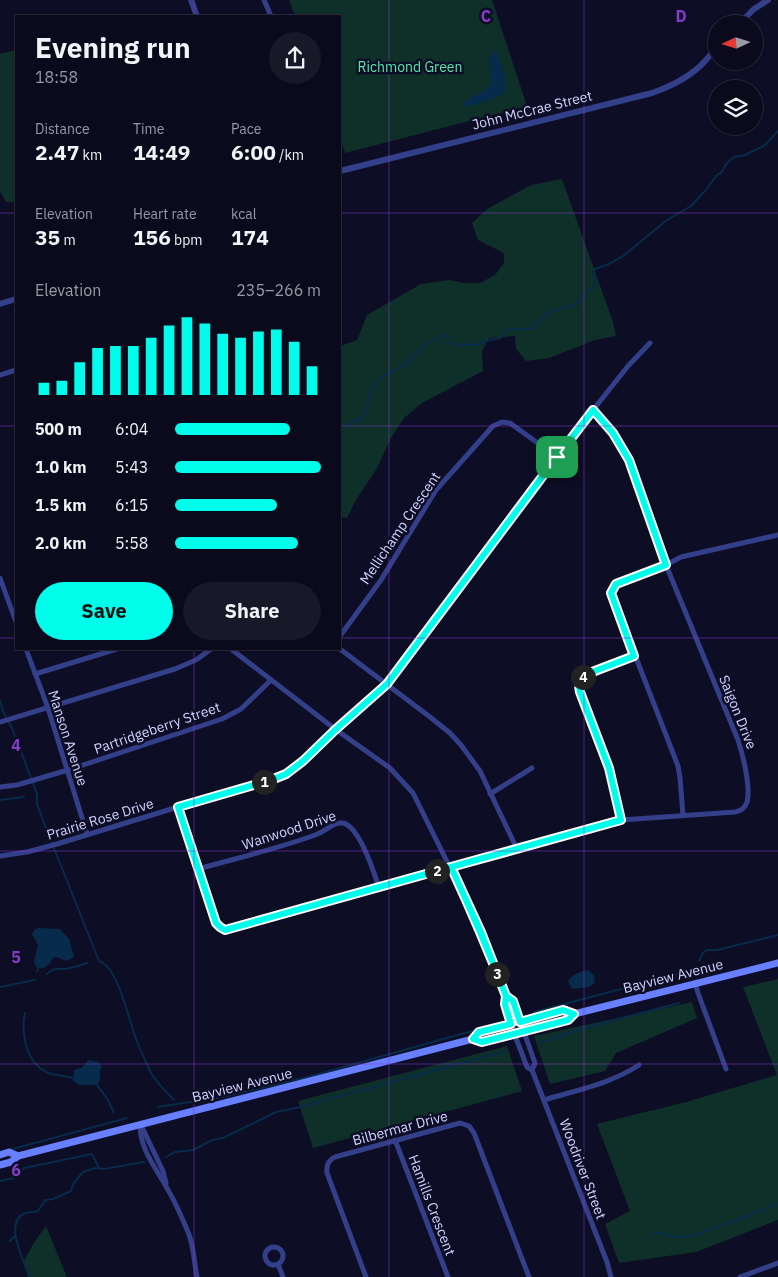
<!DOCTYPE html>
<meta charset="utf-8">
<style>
:root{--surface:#0a0a1c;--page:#181829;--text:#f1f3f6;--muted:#999aa3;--line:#2a2b3b;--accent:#00fcea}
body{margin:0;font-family:"IBM Plex Sans",sans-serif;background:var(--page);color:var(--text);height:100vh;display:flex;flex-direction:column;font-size:19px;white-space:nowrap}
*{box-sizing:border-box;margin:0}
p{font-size:16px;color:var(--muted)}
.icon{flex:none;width:28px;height:28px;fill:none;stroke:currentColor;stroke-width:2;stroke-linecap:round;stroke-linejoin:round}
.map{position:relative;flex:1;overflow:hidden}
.panel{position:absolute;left:15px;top:15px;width:326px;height:635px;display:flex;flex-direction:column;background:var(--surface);border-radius:0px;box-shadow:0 1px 4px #0004,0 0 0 1px var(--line)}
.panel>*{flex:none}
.needle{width:32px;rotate:266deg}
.tools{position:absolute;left:708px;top:15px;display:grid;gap:10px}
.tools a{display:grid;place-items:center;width:55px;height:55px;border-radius:50%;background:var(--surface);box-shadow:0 1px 4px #0004,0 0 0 1px var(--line);font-size:25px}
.pin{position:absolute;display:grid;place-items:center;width:42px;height:42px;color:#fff;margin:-21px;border-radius:10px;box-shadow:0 2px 8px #0006}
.km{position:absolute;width:25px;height:25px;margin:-12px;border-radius:50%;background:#222;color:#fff;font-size:14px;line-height:25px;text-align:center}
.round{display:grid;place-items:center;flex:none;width:52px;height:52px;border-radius:26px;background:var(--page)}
.headline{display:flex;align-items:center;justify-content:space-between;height:85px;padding:0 20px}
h1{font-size:28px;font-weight:700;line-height:38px}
.figures{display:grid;grid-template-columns:repeat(3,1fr);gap:8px;height:85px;padding:5px 20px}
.figures div{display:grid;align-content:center}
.figures b{font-size:21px;font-weight:700}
.figures small{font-size:14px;font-weight:400}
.figures p{font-size:14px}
.chart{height:140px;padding:10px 20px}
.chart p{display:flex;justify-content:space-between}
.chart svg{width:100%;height:90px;margin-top:5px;stroke:var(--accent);stroke-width:6}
.primary-button{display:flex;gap:10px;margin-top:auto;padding:10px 20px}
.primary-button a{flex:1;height:58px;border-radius:30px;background:var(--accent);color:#111;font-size:20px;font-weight:700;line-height:58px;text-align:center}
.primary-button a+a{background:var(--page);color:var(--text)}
ul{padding:0 20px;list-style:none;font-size:16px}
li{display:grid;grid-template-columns:80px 60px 1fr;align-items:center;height:38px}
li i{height:12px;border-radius:6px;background:var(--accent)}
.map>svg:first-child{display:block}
</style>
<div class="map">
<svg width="778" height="1277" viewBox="0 0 778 1277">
<rect width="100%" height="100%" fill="#0d0d26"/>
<g fill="#0f3029">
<path d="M289,0H492L527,106L345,153L340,139V16H295Z"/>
<path d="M16,50V202H6L0,191V54Z"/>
<path d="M562,179L613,322L616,336L595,340L549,358L526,361L516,349L515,336L489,338L482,351L483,371L422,403L404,418L391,438L376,470L357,498L347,518L340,517V346L357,340L367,315L421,284L449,280L464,283H480L495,275L504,263V253L478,240L472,223L487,209L531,185Z"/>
<path d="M778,979V1220L696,1252L619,1263L605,1224L630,1211L597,1124L686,1102L777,1075L743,987Z"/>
<path d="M692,1002L697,1018L616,1053L605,1071L550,1084L534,1036Z"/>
<path d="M507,1046L522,1091L313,1148L298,1101Z"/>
<path d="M46,1226L67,1277H30L24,1261L33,1244Z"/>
</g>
<g fill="#072b4a">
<path d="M493,52L497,53C500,61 509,83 505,91C501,98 472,106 464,107L463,103C472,95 485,94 491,83L489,57Z"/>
<path d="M38,928L60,929L69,939L74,957C67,961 65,962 58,957L53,958C49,965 45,971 36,967L34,961L38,945L32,934L35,929Z"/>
<path d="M588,970L594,975L595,983L589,987L572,989L568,982C571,974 580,972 588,970Z"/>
<path d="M88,1060L99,1062L102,1068L100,1069V1080L97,1085H79L73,1081L74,1070C80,1069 85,1066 88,1060Z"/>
</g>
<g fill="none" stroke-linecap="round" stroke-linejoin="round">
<g stroke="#072b4a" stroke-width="2">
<path d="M340,429L362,417L365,413L371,390L382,376L405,365L425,345L444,334L451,344L476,345L489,340L501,338L506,330L533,328L547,313L578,303L582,296L597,285L593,273L595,269L609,264L623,256L667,220L691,206L705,191L717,175L721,173L727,163L734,157L745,155L764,146L778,131"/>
<path d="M0,701L3,711L12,728L37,794V804L44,823L99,961C117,966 128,1016 134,1033C138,1046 145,1060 151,1073C157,1083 165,1091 174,1100"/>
<path d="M0,800L24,797"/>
<path d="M699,961L703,953L707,950H717L778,935"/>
<path d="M37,971L38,969"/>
<path d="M47,974C56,965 60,971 70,968C76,967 82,965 87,963"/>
<path d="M0,987L35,980"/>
<path d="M534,1012L693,970L697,967"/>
<path d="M25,1013C21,1032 25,1061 46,1072C53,1075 64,1076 72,1078"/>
<path d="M539,1043L581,1029L679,1003"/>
<path d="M97,1085L108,1100L114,1113"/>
<path d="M158,1107L223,1097L308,1077L479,1029"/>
<path d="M9,1150L127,1118"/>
<path d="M166,1157L175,1152L193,1150L212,1140L223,1138L276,1112L296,1108L506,1051"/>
<path d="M0,1181L14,1178L24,1168L92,1154L99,1168"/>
<path d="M654,1233H660L672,1237L692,1236L745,1217L778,1203"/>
<path d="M10,1241L15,1236"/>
<path d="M29,1277C25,1263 2,1220 26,1213C30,1212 35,1212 38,1211L45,1200L53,1199L71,1191L73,1184L83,1172L95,1168L104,1169L144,1162"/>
</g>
<g stroke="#343f89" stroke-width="5">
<path d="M264,0L271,16"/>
<path d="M0,375L16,370"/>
<path d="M0,578L16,622"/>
<path d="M340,636L381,580L436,490L493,426L502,422L510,423L557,457"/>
<path d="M26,649L48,708L87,834"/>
<path d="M231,649L335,729L390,768L413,793L475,918L506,996L505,1004L511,1025L527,1067L532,1070L607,1262L611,1277"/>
<path d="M340,649L430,717L450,733L461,745L480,771L517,849"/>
<path d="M35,674L117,649"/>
<path d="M0,722L175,669L196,660L211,649"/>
<path d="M0,787L17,785L68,770L222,719L241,709L271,680"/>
<path d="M490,794L532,768"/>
<path d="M178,807L216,923L220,927L226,930L621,820L735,812C741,811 745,808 747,802C751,788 743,755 738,740L666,565L629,460L613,433L593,410"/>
<path d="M683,815L680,778L678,766L611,593L616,584L666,565L681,557L778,535"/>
<path d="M621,820L609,768L580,692C579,687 579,682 583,678C590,670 623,661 634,656"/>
<path d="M0,856L27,852L57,844L178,807L271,780L291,771L387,684L593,410L628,366L650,343"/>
<path d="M198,869C237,858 277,849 315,835C325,832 336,819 346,824C361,832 374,872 379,888"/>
<path d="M695,983L698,993L726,1069"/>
<path d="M506,996L513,1001L535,1063L532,1070"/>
<path d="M544,1100C577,1090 610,1084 639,1065"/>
<path d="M140,1124C140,1151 156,1167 168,1190C176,1203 182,1218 188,1232C194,1246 194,1262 197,1277"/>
<path d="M141,1125L163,1171L166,1183"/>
<path d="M395,1140L448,1277"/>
<circle cx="274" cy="1256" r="9"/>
<path d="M278,1264L283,1277"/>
<path d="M366,1277L327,1173C326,1165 328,1160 335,1157L460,1123L469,1126L474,1133L529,1277"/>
<path d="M740,1277L778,1263"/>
</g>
<g stroke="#343f89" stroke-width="6">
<path d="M191,0L197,16"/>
<path d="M739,24L754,9L768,0"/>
<path d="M340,171L652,93C672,86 692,76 706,60C710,56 712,52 716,48"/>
<path d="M0,304L16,299"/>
</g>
<g stroke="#687fff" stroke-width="7">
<path d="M473,1039L479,1032L563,1010L574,1014"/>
<path d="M0,1155L9,1152L18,1156"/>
<path d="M0,1165L11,1162L18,1156L473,1039L482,1042L533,1029L568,1020L574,1014L778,963"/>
</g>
</g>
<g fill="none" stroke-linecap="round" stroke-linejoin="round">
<g stroke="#fff" stroke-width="10">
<path id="route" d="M557,457L387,684L335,730L303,761L286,774L271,780L178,807L216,923L220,927L225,930L451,867L481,932L506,996L505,1004L511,1024L479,1032L473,1039L482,1042L568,1020L574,1014L563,1010L520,1022L513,1001L506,996C489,952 471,910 451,867L621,820L609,768L580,692C578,685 581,679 587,674L634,656L611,593L616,584L666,565L629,460L613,433L593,410L557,457"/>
</g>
<use href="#route" stroke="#00fcea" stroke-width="6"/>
</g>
<path fill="none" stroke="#843dc5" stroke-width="1" stroke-opacity="0.55" d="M194,0V16M389,0V1277M584,0V1277M0,213H16M340,213H778M0,426H16M340,426H778M0,638H16M340,638H778M194,649V1277M0,851H778M0,1064H778"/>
<g text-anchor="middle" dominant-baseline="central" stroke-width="5" stroke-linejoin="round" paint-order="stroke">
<g font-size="14" fill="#53e9aa" stroke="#0d0d26">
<text x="410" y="67">Richmond Green</text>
</g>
<g font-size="14" fill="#d1d4ff" stroke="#0d0d26">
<text transform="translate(532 110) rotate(-14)">John McCrae Street</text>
<text transform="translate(400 528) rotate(-56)">Mellichamp Crescent</text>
<text transform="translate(738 712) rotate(68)">Saigon Drive</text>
<text transform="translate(157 728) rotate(-19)">Partridgeberry Street</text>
<text transform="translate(68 738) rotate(72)">Manson Avenue</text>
<text transform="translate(100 819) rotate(-17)">Prairie Rose Drive</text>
<text transform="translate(289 830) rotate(-18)">Wanwood Drive</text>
<text transform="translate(673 976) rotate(-14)">Bayview Avenue</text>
<text transform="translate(242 1085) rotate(-14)">Bayview Avenue</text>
<text transform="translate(400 1128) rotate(-15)">Bilbermar Drive</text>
<text transform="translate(583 1169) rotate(69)">Woodriver Street</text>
<text transform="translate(432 1205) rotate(69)">Hamills Crescent</text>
</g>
</g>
<g font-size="16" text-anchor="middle" font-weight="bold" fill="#843dc5" stroke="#0d0d26" stroke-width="5" stroke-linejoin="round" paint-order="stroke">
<text x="486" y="22">C</text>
<text x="681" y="22">D</text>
<text x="16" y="751">4</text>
<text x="16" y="963">5</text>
<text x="16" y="1176">6</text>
</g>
</svg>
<div class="tools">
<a><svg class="needle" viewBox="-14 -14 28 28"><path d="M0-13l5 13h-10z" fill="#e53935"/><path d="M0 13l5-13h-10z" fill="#999aa3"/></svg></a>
<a><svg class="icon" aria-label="layers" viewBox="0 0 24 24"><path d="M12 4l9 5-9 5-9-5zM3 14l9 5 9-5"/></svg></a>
</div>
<div class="pin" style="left:557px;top:457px;background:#1e9e55"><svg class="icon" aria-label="arrive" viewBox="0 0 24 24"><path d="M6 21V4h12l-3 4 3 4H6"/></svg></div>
<b class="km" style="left:264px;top:782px">1</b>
<b class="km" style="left:437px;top:871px">2</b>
<b class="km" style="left:497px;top:974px">3</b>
<b class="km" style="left:583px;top:677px">4</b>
<section class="panel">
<div class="headline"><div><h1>Evening run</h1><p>18:58</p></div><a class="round"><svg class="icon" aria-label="share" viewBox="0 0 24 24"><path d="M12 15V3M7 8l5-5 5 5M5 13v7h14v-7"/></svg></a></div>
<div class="figures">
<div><p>Distance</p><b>2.47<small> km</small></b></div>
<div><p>Time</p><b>14:49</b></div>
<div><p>Pace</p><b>6:00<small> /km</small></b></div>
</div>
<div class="figures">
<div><p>Elevation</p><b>35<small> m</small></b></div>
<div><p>Heart rate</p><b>156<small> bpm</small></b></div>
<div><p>kcal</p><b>174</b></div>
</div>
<div class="chart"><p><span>Elevation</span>235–266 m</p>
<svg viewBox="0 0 160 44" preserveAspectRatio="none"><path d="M5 44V38M15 44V37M25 44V28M35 44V21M45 44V20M55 44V20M65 44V16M75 44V10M85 44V6M95 44V9M105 44V14M115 44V16M125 44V13M135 44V12M145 44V18M155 44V30"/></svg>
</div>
<ul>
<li><b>500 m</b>6:04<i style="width:79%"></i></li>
<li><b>1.0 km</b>5:43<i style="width:100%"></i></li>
<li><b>1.5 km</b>6:15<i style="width:70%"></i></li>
<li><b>2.0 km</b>5:58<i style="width:84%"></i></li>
</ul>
<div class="primary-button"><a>Save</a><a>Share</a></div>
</section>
</div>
